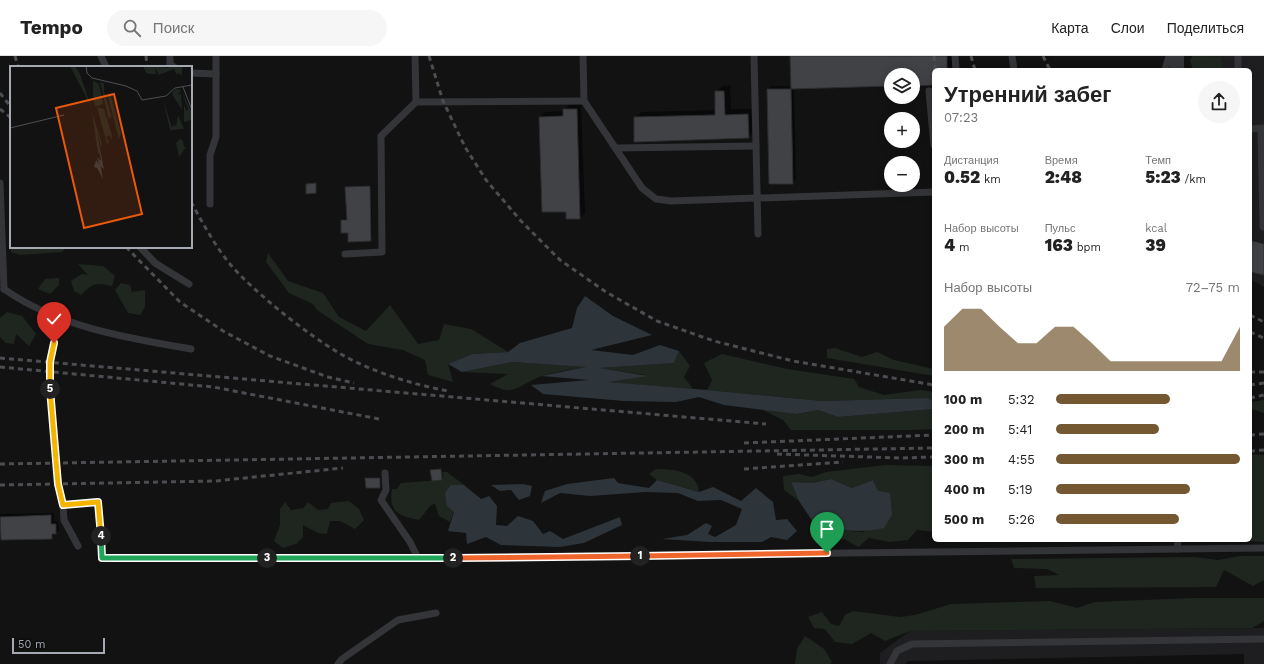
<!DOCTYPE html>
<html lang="ru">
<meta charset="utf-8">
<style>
:root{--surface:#fff;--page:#f6f6f6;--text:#222;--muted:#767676;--line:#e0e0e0;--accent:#745831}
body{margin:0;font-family:"Work Sans",sans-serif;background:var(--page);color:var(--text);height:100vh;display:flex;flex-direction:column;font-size:15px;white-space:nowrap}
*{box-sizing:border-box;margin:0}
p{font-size:13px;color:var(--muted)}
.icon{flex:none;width:22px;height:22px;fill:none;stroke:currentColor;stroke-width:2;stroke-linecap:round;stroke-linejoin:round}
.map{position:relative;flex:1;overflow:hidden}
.drawer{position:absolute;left:932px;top:12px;width:320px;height:474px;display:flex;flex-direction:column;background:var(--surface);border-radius:6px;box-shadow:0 2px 10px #0003}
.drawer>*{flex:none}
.buttons{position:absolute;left:884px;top:12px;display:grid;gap:8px}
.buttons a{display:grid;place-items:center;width:36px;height:36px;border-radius:50%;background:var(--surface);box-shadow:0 2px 10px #0003;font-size:20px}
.scale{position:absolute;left:12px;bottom:10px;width:93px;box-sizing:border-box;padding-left:4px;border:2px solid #a5aab2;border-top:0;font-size:11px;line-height:14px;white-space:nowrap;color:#a5aab2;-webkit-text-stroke:3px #0d0d0e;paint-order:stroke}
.pin{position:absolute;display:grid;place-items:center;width:34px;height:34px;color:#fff;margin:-41px -17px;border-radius:50% 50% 50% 0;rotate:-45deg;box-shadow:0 0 4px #0007}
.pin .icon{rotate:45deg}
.km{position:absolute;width:20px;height:20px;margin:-10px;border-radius:50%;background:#222;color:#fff;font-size:11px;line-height:20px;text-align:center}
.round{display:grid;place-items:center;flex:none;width:42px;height:42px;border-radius:21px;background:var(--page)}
.head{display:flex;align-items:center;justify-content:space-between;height:68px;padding:0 12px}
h1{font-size:22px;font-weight:800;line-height:30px}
.stats{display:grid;grid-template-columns:repeat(3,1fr);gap:6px;height:68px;padding:4px 12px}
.stats div{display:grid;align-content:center}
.stats b{font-size:17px;font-weight:800}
.stats small{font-size:11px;font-weight:400}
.stats p{font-size:11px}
.chart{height:112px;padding:8px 12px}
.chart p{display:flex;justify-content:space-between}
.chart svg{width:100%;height:72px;margin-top:4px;fill:var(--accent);opacity:.7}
ul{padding:0 12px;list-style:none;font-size:13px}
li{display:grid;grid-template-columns:64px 48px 1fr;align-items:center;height:30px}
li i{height:10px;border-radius:5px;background:var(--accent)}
header{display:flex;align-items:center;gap:24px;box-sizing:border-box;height:56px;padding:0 20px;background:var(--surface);border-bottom:1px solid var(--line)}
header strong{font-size:19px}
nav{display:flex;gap:22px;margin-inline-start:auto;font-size:14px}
.search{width:280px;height:36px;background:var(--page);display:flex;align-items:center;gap:10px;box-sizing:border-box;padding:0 14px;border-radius:22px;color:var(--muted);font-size:15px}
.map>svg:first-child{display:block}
</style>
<header>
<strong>Tempo</strong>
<div class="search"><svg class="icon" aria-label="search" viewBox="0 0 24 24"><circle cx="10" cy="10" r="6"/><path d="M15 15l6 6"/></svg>Поиск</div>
<nav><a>Карта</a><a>Слои</a><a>Поделиться</a></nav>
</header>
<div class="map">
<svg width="1264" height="608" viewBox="0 0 1264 608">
<rect width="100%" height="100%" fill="#121213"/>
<g fill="#1e1e20">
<path d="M1198,0H1264V231L1250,223V14H1199Z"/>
<path d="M1264,572V608H880V597L910,575Z"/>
</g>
<g fill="#1f261f">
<path d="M1193,0L1221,1L1224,14H1193L1190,4Z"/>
<path d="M10,189L11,191H67L62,196L20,199L11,196Z"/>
<path d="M268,197L288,225L323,237L339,261L366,275L390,249L418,288L439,284L444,268L471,273L508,296L472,298L448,308L453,326L428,319L425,304L403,294L368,288L317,254L313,248L289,237L266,206Z"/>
<path d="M78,208L103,210L115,220L112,230C95,226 93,227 81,239L74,235L71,225L82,218L88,219Z"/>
<path d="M59,222V229L50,238L38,233L45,223Z"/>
<path d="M121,227L130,229L132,236L145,234V251L140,259L128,257L115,234Z"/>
<path d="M7,256L22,260L36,278L29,290L16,278L14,288L6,287L0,281V262Z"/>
<path d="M835,292L862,301L877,296L894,304L934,313V320L827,302V293Z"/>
<path d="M679,295L690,310L684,321L693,333L605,326L646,319L596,312L674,307Z"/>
<path d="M722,298L787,313L854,323L859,331L884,339L920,334L934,336V346L928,342L822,345L707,334L712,324L704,307Z"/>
<path d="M512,306L588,311C573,314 556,315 542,320C519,328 516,342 490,328L508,318L462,316Z"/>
<path d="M1264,344V357L1255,354L1250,355V346Z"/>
<path d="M761,353L797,358L818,354L838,361L934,353V373L911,374H791L783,364Z"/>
<path d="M1250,398L1264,399V486L1231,484H1250Z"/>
<path d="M886,409L934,410V476L917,474L908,484L890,486L869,482L858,491L845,483L829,486L817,482L821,475L834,474L864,476L878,435L873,424L852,432L831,423L812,427L791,426L799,445L784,434L783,420L799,418L812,421L826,416Z"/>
<path d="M656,413C673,413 697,415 699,436L657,424L649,418Z"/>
<path d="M442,416H447L464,429H451L454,456L450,466L439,460L435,448L431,449L419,464C399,460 388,456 392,433H397L401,427L442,424Z"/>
<path d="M349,445L359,453L364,464L355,473L340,465H330L327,478L318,477L303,469V481L296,488L283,492L274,485L280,469V453L285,446L291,454L304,452L308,446L318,454L328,453L331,447Z"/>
<path d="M1240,500H1264V524L1253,530L1224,514L1216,531L1036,532L1034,520L1059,519L1047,513L1014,512L1011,503L1195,501L1218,504Z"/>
<path d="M1193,542H1264V565L1252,572L910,575L885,585L871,577L852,588L835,586L825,573L814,572L808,561L822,556L831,568L839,570L845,559L853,555L900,561L915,559L951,548L1050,545L1077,552L1095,546Z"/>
<path d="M805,580L824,593L832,606L830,608H795L797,593Z"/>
</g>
<g fill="#2d353a">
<path d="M585,240L613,260L652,279L591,294L633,299L660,289L679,295L674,307L599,312L648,320L608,326L707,334L822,345L928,342L934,346V353L838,361L818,354L797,358L724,349L699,341L676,346L624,345L543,338L531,329L589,324L541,320L586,311L512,306L462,316L448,308L472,298L508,296L520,287L572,272L577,252Z"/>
<path d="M614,422L618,427L649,432L657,424L699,436L713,431L741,445L756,432L773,446L776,464L787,463L797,475L787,484L771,481L762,486H710L662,483L687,479L706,467L712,470L708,478L715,481L736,469L742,453L721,444L698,445L678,437L645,436L590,440L560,437L541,447L545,435L567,428Z"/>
<path d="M831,423L852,432L873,424L878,435L890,437L892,459L884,472C860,477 839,475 815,469L799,445L791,426L812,427Z"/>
<path d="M523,428L532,430L530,440L519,444L511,434L500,435L491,429Z"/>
<path d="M451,429H464L481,443L489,440L497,450L496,469L507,470L518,460L533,465L543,478L550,475L563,483L620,461L622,469L584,487L560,491L501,489L486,481L467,488L466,477L448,475L454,456L447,450L445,437Z"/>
</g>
<g fill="#0007">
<path d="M791,0H952L953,14H934V28L913,29V19H891V29L794,31L796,124L793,127L768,33L771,30H792Z"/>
<path d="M730,29L731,53H754L755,75L749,81L635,62L641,56L716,54V36L722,30Z"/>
<path d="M581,48L585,157L580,162H567V155H543L540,61L545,56L564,55L569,49Z"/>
<path d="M308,127H317L316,136L307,137Z"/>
<path d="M371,129L372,182L371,184L349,176L342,164L348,163L346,131Z"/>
<path d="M191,163H194L193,174H191Z"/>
<path d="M1250,183L1264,187V218L1250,214Z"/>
<path d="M433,413H442L443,422L442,423L431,415Z"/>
<path d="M368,421H381V430L380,431L366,422Z"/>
<path d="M54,457V465H58L59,474L51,482L0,473V458Z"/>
<path d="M1244,598V608H905L908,605Z"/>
</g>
<g fill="#414246" stroke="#2c2d2f">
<path d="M790,0H947V14H934V29L913,30V19H891V30L791,33Z"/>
<path d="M767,33H791L793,128H769Z"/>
<path d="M715,35H724L725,59L748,58L749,82L634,86V61L715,59Z"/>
<path d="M563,53H577L580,163H566V156H542L539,61L563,60Z"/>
<path d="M316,127V137L306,138V128Z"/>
<path d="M370,130L371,185L348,186V177H341V164H347L345,131Z"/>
<path d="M1250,184L1264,188V219L1250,216Z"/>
<path d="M441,413L442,424L432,425L430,414Z"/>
<path d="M365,422H380V432H366Z"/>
<path d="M51,459V468H56V478H52V483L1,484L0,461Z"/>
</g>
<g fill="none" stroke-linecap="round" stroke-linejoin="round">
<path stroke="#3a3c3f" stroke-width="2" stroke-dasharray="2 3" stroke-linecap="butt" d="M53,269C53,285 50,300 50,315C49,352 53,404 61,440"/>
<g stroke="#343538" stroke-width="7">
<path d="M101,0L106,11"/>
<path d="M170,0V9L174,11"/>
<path d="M415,0L416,46L584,45"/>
<path d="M583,0L584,45L642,132L656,143L671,145L934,136"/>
<path d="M754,0L758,178"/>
<path d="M955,0L956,14"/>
<path d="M1012,0L1014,14"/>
<path d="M1165,14L1169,0"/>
<path d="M1238,14V0"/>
<path d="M191,17L216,18"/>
<path d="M929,35L934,89"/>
<path d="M1250,73L1264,72"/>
<path d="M1261,73L1263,171H1264"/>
<path d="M616,92L756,90"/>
<path d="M0,127L4,233"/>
<path d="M210,148V99L216,81V0"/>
<path d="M140,191L155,207L189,228"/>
<path d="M345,198L382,196L381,80L416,46"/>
<path d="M4,233C58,271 127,282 191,293"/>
<path d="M385,417L386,434L381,444L410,486L418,502"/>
<path d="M78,490L64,464L63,449L98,446L102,502H418L1264,492"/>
<path d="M1177,493L1178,484"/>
<path d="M338,608L342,603L398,564L436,557"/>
<path d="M890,608L897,595L912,588L1264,583"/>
</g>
<path stroke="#343538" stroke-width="14" d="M1177,14V0"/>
<g stroke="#4b4d51" stroke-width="3" stroke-dasharray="5 4" stroke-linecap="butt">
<path d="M15,0L18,11"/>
<path d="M146,0L147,11"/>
<path d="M429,0L443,45L465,91L486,124L521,165L560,204L606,236L657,265L714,285L793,305L934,329"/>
<path d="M934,0L935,14"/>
<path d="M971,0L975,14"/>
<path d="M1043,0L1050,14"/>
<path d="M0,37L11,51"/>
<path d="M0,53L11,62"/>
<path d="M191,146C205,171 219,198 240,219C267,246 306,277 339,297C372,316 411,328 448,335"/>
<path d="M126,191L180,246L223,275L270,300L328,321L354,327"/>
<path d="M1250,259L1264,266"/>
<path d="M1250,276L1264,282"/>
<path d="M0,302L766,368"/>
<path d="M0,311L213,331L379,363"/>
<path d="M1250,316H1264"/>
<path d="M1250,329L1264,327"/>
<path d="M1250,342L1264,339"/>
<path d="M1250,379L1264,378"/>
<path d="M744,387L934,379"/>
<path d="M1250,395L1264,394"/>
<path d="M777,398L899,402L934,401"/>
<path d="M0,408L934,392"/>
<path d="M744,413L843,406"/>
<path d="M0,429L215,425L343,412"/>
</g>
</g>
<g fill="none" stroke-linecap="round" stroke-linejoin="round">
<g stroke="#fff" stroke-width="8">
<path id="split-1" d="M640,500L827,497"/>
</g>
<g stroke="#fff" stroke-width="8">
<path id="split-2" d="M453,502L640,500"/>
</g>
<g stroke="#fff" stroke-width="8">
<path id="split-3" d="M267,502H453"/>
</g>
<g stroke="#fff" stroke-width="8">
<path id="split-4" d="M101,480L102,502H267"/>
</g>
<g stroke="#fff" stroke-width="8">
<path id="split-5" d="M50,333L58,428L63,449L98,446L101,480"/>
</g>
<g stroke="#fff" stroke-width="8">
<path id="split-6" d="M50,333V306L54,287"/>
</g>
<use href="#split-1" stroke="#f0652b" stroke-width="5"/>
<use href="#split-2" stroke="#f0652b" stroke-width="5"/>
<use href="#split-3" stroke="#22a559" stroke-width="5"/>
<use href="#split-4" stroke="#22a559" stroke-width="5"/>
<use href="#split-5" stroke="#f5b400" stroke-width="5"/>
<use href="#split-6" stroke="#f5b400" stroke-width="5"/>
</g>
<g transform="translate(10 10)">
<rect width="182" height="182" fill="#121213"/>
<path d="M60,0H65L69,6L81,40ZM133,0L159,2L157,0H173L172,4V9L167,7V10L164,3L149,9L145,1L146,8H140L136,7ZM83,15L89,18L92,31L93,38L88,40H85L83,30ZM90,16L94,17V25L102,52L100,51L99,55ZM165,23L171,24L168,29L171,28L172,44L162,28ZM172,26L182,47V54L174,56V39L177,45L178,43ZM97,27L101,30L111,68L109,73ZM153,33L162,62L163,59L166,60L168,49L174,63L160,64ZM87,41L94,43L102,70V74L100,69L96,71L99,76L97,78ZM82,46L92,78L91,82L87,65L90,87L88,88ZM170,73L173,75L174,81H176L169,91L166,77Z" fill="#1f261f"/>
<path d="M86,64L94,103L91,101L93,113L87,102L84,101L86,94L89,98L87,91L91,95Z" fill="#2d353a"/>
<path fill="none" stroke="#4d4f53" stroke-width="1" d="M76,0L77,7L82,12L116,20L127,25L132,34L156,30L165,22L182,19M173,21L182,44M0,62L54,49"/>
<path fill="#e8590c" fill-opacity="0.15" stroke="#e8590c" stroke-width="2" d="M104,28L132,148L74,162L46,42Z"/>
<rect width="182" height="182" fill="none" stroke="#a5aab2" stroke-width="2"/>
</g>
</svg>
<div class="buttons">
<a><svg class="icon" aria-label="layers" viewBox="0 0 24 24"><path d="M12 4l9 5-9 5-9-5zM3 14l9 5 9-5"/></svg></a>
<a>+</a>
<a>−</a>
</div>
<div class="scale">50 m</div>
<div class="pin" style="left:827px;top:497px;background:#1e9e55"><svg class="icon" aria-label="arrive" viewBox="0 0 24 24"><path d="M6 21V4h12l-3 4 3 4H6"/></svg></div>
<div class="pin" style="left:54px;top:287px;background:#d93025"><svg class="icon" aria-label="check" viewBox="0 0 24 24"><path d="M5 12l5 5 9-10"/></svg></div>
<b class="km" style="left:640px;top:500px">1</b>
<b class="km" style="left:453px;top:502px">2</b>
<b class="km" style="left:267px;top:502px">3</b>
<b class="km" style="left:101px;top:480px">4</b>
<b class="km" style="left:50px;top:333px">5</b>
<section class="drawer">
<div class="head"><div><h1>Утренний забег</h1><p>07:23</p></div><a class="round"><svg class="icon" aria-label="share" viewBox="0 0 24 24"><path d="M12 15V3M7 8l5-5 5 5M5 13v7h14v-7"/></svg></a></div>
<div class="stats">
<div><p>Дистанция</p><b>0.52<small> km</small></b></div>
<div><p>Время</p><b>2:48</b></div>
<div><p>Темп</p><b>5:23<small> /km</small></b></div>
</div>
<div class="stats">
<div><p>Набор высоты</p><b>4<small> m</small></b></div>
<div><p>Пульс</p><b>163<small> bpm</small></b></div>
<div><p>kcal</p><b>39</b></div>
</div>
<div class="chart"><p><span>Набор высоты</span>72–75 m</p>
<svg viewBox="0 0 160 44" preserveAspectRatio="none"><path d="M0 44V17L10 6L20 6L30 17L40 27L50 27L60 17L70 17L80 27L90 38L100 38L110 38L120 38L130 38L140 38L150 38L160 17V44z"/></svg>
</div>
<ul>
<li><b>100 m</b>5:32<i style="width:62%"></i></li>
<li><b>200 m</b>5:41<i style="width:56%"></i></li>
<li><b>300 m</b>4:55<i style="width:100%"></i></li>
<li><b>400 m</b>5:19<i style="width:73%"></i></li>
<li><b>500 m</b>5:26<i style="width:67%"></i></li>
</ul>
</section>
</div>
